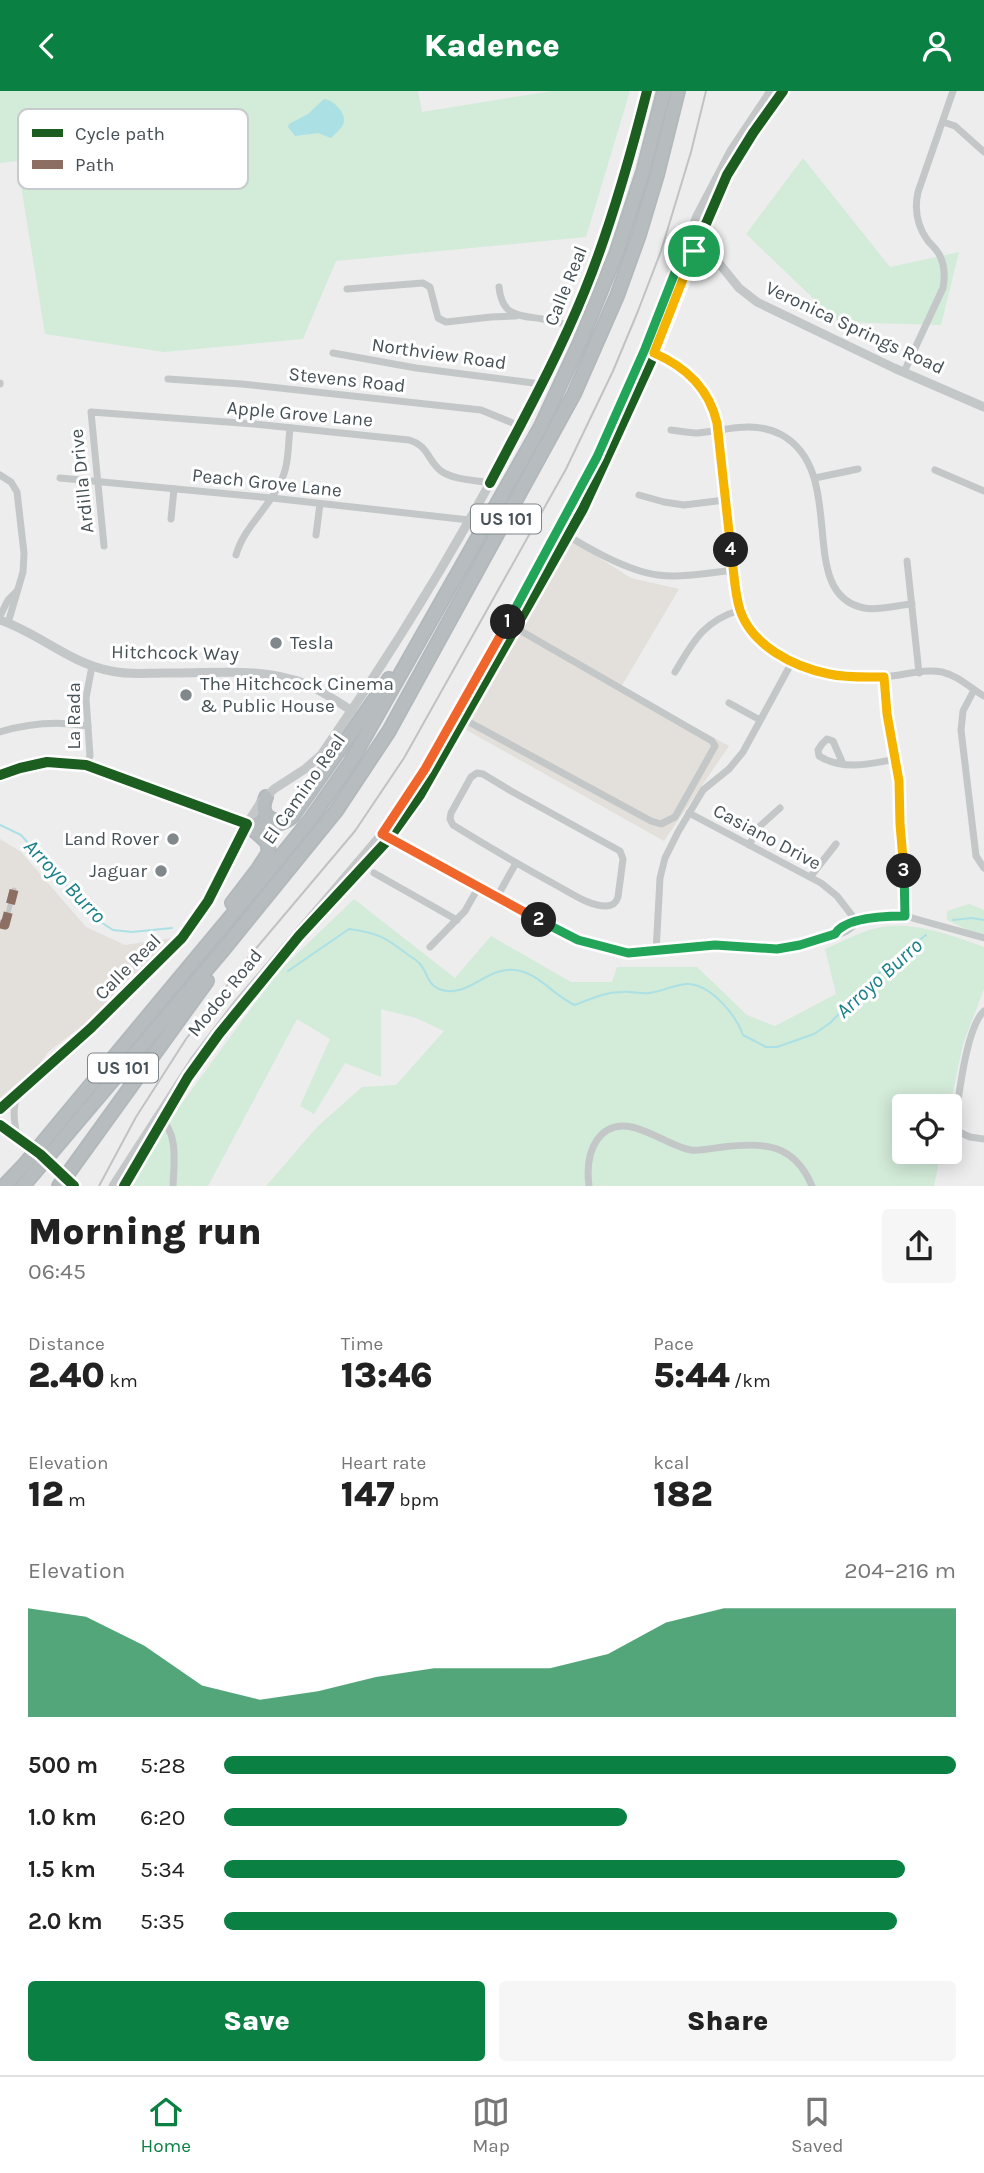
<!DOCTYPE html>
<meta charset="utf-8">
<style>
:root{--surface:#fff;--page:#f6f6f6;--text:#222;--muted:#767676;--line:#e0e0e0;--accent:#0b8043}
body{margin:0;font-family:Karla,sans-serif;background:var(--page);color:var(--text);height:100vh;display:flex;flex-direction:column;font-size:26px;white-space:nowrap}
*{box-sizing:border-box;margin:0}
p{font-size:23px;color:var(--muted)}
.icon{flex:none;width:38px;height:38px;fill:none;stroke:currentColor;stroke-width:2;stroke-linecap:round;stroke-linejoin:round}
.map{position:relative;height:1095px;overflow:hidden}
.panel{display:flex;flex-direction:column;background:var(--surface);flex:1}
.panel>*{flex:none}
.buttons{position:absolute;left:892px;top:1003px;display:grid;gap:14px}
.buttons a{display:grid;place-items:center;width:70px;height:70px;border-radius:7px;background:var(--surface);box-shadow:0 4px 18px #0003;font-size:35px}
.pin{position:absolute;display:grid;place-items:center;width:60px;height:60px;color:#fff;margin:-30px;border:4px solid #fff;border-radius:50%;box-shadow:0 2px 7px #0007}
.km{position:absolute;width:35px;height:35px;margin:-18px;border-radius:50%;background:#222;color:#fff;font-size:19px;line-height:35px;text-align:center}
.round{display:grid;place-items:center;flex:none;width:74px;height:74px;border-radius:7px;background:var(--page)}
.head{display:flex;align-items:center;justify-content:space-between;height:119px;padding:0 28px}
h1{font-size:38px;font-weight:800;line-height:52px}
.stats{display:grid;grid-template-columns:repeat(3,1fr);gap:10px;height:119px;padding:7px 28px}
.stats div{display:grid;align-content:center}
.stats b{font-size:35px;font-weight:800}
.stats small{font-size:19px;font-weight:400}
.stats p{font-size:19px}
.chart{height:196px;padding:14px 28px}
.chart p{display:flex;justify-content:space-between}
.chart svg{width:100%;height:126px;margin-top:7px;fill:var(--accent);opacity:.7}
.action{display:flex;gap:14px;margin-top:auto;padding:14px 28px}
.action a{flex:1;height:80px;border-radius:7px;background:var(--accent);color:#fff;font-size:28px;font-weight:800;line-height:80px;text-align:center}
.action a+a{background:var(--page);color:var(--text)}
ul{padding:0 28px;list-style:none;font-size:23px}
li{display:grid;grid-template-columns:112px 84px 1fr;align-items:center;height:52px}
li i{height:18px;border-radius:9px;background:var(--accent)}
header{display:flex;justify-content:space-between;align-items:center;height:91px;padding:0 28px;background:var(--accent);color:#fff;font-size:32px;font-weight:800}
.menu{display:flex;justify-content:space-around;align-items:center;height:98px;border-top:2px solid var(--line);background:var(--surface);font-size:19px;color:var(--muted)}
.menu a{display:grid;justify-items:center;gap:4px}
.menu .on{color:var(--accent)}
.map>svg:first-child{display:block}
</style>
<header><svg class="icon" aria-label="back" viewBox="0 0 24 24"><path d="M15 5l-7 7 7 7"/></svg>Kadence<svg class="icon" aria-label="person" viewBox="0 0 24 24"><circle cx="12" cy="8" r="4"/><path d="M4 21q1-7 8-7t8 7"/></svg></header>
<div class="map">
<svg width="984" height="1095" viewBox="0 0 984 1095">
<rect width="100%" height="100%" fill="#ededed"/>
<g fill="#e3dfda">
<path d="M568,447L631,487L679,498L621,596L729,655L664,750L463,637Z"/>
<path d="M0,748L21,761L86,836L125,854L172,847L83,934L48,961L39,974L0,1007Z"/>
</g>
<g fill="#d3ebd9">
<path d="M0,0H418L422,21L552,0H630L586,146L336,170L303,248L164,261L45,243L17,70L0,72Z"/>
<path d="M803,67L890,176L959,161L941,234L838,231L746,143Z"/>
<path d="M354,808L455,887L491,845L571,891H612L617,876H697L747,924L775,935L836,903L825,858C842,851 859,841 877,837C913,829 950,844 984,856V898L963,953L950,1015H905V1060L941,1061L934,1095H266L318,1035L362,996L396,994L444,940L416,927L381,918V986L345,972L314,1023L300,1015L330,948L297,928L208,1095H128L182,1012L277,882Z"/>
<path d="M969,813L984,819V847L947,829V820Z"/>
</g>
<path fill="#abe0e5" d="M324,8C334,9 348,23 343,34C341,38 334,44 331,47L318,42L295,45L288,36L289,33L308,23Z"/>
<g fill="none" stroke-linecap="round" stroke-linejoin="round">
<g stroke="#abe0e5" stroke-width="2">
<path d="M0,734L21,744L96,828L113,839L132,841L172,837"/>
<path d="M953,829L972,827L984,829"/>
<path d="M288,880L349,838C378,842 385,846 407,863C411,866 417,869 420,873C428,882 427,893 439,898C467,909 487,875 515,879C540,882 553,905 575,914C590,908 605,901 622,901C631,900 640,903 649,902C661,901 673,894 686,893C710,892 736,924 743,944L766,956H777L814,943L830,932L891,870L926,844"/>
</g>
<g stroke="#b2b8bc" stroke-width="16">
<g id="motorway">
<path d="M266,706C261,718 264,727 277,730"/>
<path d="M247,733C265,730 275,739 292,726L389,588"/>
<path d="M232,812L258,778L269,761L267,751L247,733"/>
<path d="M4,1095L24,1074L277,770L310,729L350,672L540,337L580,251L616,163L643,81L664,0"/>
<path d="M23,1095L223,859L336,720L389,640L574,303L617,205L639,144L657,84L678,0"/>
<path d="M59,1095L207,890"/>
</g>
</g>
<path stroke="#c4c7c8" stroke-width="5" d="M0,833L5,834L14,799"/>
<g stroke="#c4c7c8" stroke-width="7">
<path d="M943,31L955,35L984,61"/>
<path d="M499,196C502,225 517,224 542,228C551,229 560,232 569,234"/>
<path d="M347,198L423,192L430,196L438,227L446,231L491,226L516,225"/>
<path d="M645,258C681,273 708,293 717,332L737,505C751,570 825,590 883,586C902,585 924,577 942,581C959,585 970,597 984,605"/>
<path d="M333,262L416,277L541,293"/>
<path d="M904,281L943,197C945,186 945,174 939,163C936,158 932,154 928,150C917,135 914,119 918,101L953,0"/>
<path d="M168,288L242,293L481,319L520,335"/>
<path d="M0,292V293"/>
<path d="M671,339C680,340 689,342 698,342C727,339 754,329 782,344C850,383 794,503 864,517C879,520 897,514 912,513"/>
<path d="M935,379L984,400"/>
<path d="M0,384L11,391L17,401L24,462L23,481L8,532"/>
<path d="M60,387L272,407L469,429"/>
<path d="M815,387L858,378"/>
<path d="M639,404L664,411L684,414L725,409"/>
<path d="M171,428L174,398"/>
<path d="M559,439C585,456 627,480 658,484C682,487 709,482 734,479"/>
<path d="M316,444L320,413"/>
<path d="M104,455L91,321L254,333L409,349C429,355 427,369 441,380C454,389 475,389 490,392"/>
<path d="M236,464C244,436 268,418 280,392C289,376 288,354 290,337"/>
<path d="M907,470L919,582"/>
<path d="M0,525L8,509L17,500"/>
<path d="M675,581C693,551 703,530 740,519"/>
<path d="M884,586L887,623L899,690L900,733L906,801L905,825"/>
<path d="M974,599L963,620L961,639L976,765L984,777"/>
<path d="M729,612L760,629"/>
<path d="M456,624L651,730L661,733L675,726L715,655L712,650L507,532"/>
<path d="M0,641C29,632 59,630 88,635"/>
<path d="M843,673L833,650L827,648L822,653L818,659L819,665C843,680 871,673 896,668"/>
<path d="M86,674L90,665L86,607L92,575"/>
<path d="M477,682L483,683L511,700L620,760L623,768L618,806C616,812 613,815 606,815C589,815 571,802 556,794C521,775 487,755 453,734L450,728L451,722L471,686Z"/>
<path d="M689,722L821,792L837,805L857,831"/>
<path d="M382,743L578,849L616,860L644,862L662,858L715,854L777,858L800,854L835,843C844,844 851,838 857,831"/>
<path d="M749,754L760,735L780,717"/>
<path d="M374,782L457,829"/>
<path d="M811,785L836,753"/>
<path d="M497,806L516,772"/>
<path d="M835,843L837,838L848,833L888,825H905L984,847"/>
<path d="M430,856L465,820L478,797"/>
<path d="M656,861L660,787L665,767L678,741L703,699L729,678L743,661L792,571"/>
<path d="M984,920C966,937 959,1005 955,1031L959,1041L970,1046L984,1048"/>
<path d="M158,1025C179,1040 174,1072 173,1095"/>
<path d="M17,1045C14,1029 12,1018 18,1002"/>
<path d="M589,1095C587,1079 588,1062 597,1049C622,1014 663,1055 691,1059C701,1060 713,1057 723,1056C763,1051 794,1052 812,1095"/>
</g>
<g stroke="#c4c7c8" stroke-width="9">
<path d="M685,156L712,167L718,171L739,197L757,211L894,277L984,316"/>
<path d="M0,529C39,542 69,572 111,580C128,584 146,582 164,582C211,583 261,575 306,593C322,600 337,610 352,620"/>
<path d="M0,1018L91,937L182,847L208,810L247,733L261,711L274,698L305,678L321,664C393,561 458,454 517,342C541,295 566,247 585,198C611,133 630,67 647,0"/>
<path d="M66,1088L74,1095"/>
<path d="M113,1095L195,968L237,913L382,743L425,678L582,398L645,258L697,125L731,60L771,0"/>
</g>
<g stroke="#c5c8c9" stroke-width="10">
<path d="M0,684L20,677L47,671L86,674L247,733"/>
<path d="M0,1034L17,1045"/>
</g>
<use href="#motorway" stroke="#b7bdbf" stroke-width="12"/>
<path stroke="#c0c2c3" stroke-width="2" d="M99,1095L136,1026L186,948L248,867L355,740L404,667L566,378L613,280L638,220L661,160L691,61L706,0"/>
<path stroke="#c5c8c9" stroke-width="10" d="M17,1045L60,1081"/>
<path stroke="#8d6e63" stroke-width="9" stroke-dasharray="18 9" stroke-linecap="butt" d="M0,833L5,834L14,799"/>
<g stroke="#fff" stroke-width="15">
<g id="cycleway">
<path d="M490,392C523,329 558,266 585,199C611,135 630,67 647,0"/>
<path d="M0,684L20,677L47,671L86,674L247,733L208,810L182,847L91,937L0,1018"/>
<path d="M0,1034L40,1063L74,1095"/>
<path d="M124,1095L188,986L219,943L299,845L387,750L420,704L583,418L653,266L696,156L727,84L753,42L783,0"/>
</g>
</g>
<use href="#cycleway" stroke="#1b5e20" stroke-width="10"/>
</g>
<g fill="none" stroke-linecap="round" stroke-linejoin="round">
<g stroke="#fff" stroke-width="14">
<path id="split-1" d="M508,531L597,366L645,258L685,156L694,160"/>
</g>
<g stroke="#fff" stroke-width="14">
<path id="split-2" d="M508,531L425,678L382,743L539,829"/>
</g>
<g stroke="#fff" stroke-width="14">
<path id="split-3" d="M539,829L578,849L628,862L715,854L777,858L800,854L835,843C845,826 887,825 905,825L904,780"/>
</g>
<g stroke="#fff" stroke-width="14">
<path id="split-4" d="M731,459C734,479 734,500 740,519C752,555 794,576 829,583C847,587 866,586 884,586L887,623L899,690L900,733L904,780"/>
</g>
<g stroke="#fff" stroke-width="14">
<path id="split-5" d="M694,160L654,262C686,276 709,297 717,332L731,459"/>
</g>
<use href="#split-1" stroke="#22a559" stroke-width="9"/>
<use href="#split-2" stroke="#f0652b" stroke-width="9"/>
<use href="#split-3" stroke="#22a559" stroke-width="9"/>
<use href="#split-4" stroke="#f5b400" stroke-width="9"/>
<use href="#split-5" stroke="#f5b400" stroke-width="9"/>
</g>
<g fill="#80888c" stroke="#fff" stroke-width="2.5">
<circle cx="276" cy="552" r="7"/>
<circle cx="186" cy="604" r="7"/>
<circle cx="173" cy="748" r="7"/>
<circle cx="161" cy="780" r="7"/>
</g>
<g text-anchor="middle" dominant-baseline="central" stroke-width="6" stroke-linejoin="round" paint-order="stroke">
<g fill="#fff" stroke="#7e8589" stroke-width="2">
<rect x="471" y="413.5" width="70" height="29" rx="5"/>
<rect x="88" y="962.5" width="70" height="29" rx="5"/>
</g>
<g font-size="18" font-weight="bold" fill="#465157">
<text x="506" y="428">US 101</text>
<text x="123" y="977">US 101</text>
</g>
<g font-size="19" fill="#465157" stroke="#fff">
<text transform="translate(566 195) rotate(-68)">Calle Real</text>
<text transform="translate(855 237) rotate(25)">Veronica Springs Road</text>
<text transform="translate(439 263) rotate(8)">Northview Road</text>
<text transform="translate(347 289) rotate(6)">Stevens Road</text>
<text transform="translate(300 323) rotate(5)">Apple Grove Lane</text>
<text transform="translate(82 390) rotate(-96)">Ardilla Drive</text>
<text transform="translate(267 392) rotate(6)">Peach Grove Lane</text>
<text transform="translate(175 562) rotate(1)">Hitchcock Way</text>
<text transform="translate(74 625) rotate(-90)">La Rada</text>
<text transform="translate(304 698) rotate(-55)">El Camino Real</text>
<text transform="translate(767 746) rotate(28)">Casiano Drive</text>
<text transform="translate(128 876) rotate(-45)">Calle Real</text>
<text transform="translate(225 902) rotate(-51)">Modoc Road</text>
</g>
<g font-size="19" fill="#465157" stroke="#fff" text-anchor="start">
<text x="290" y="552">Tesla</text>
<text x="200" y="593">The Hitchcock Cinema<tspan x="200" dy="22">&amp; Public House</tspan></text>
<text x="159" y="748" text-anchor="end">Land Rover</text>
<text x="147" y="780" text-anchor="end">Jaguar</text>
</g>
<g font-size="21" font-style="italic" fill="#198089" stroke="#fff">
<text transform="translate(65 790) rotate(46)">Arroyo Burro</text>
<text transform="translate(879 887) rotate(-42)">Arroyo Burro</text>
</g>
</g>
<rect x="18" y="18" width="230" height="80" rx="10" fill="#fff" stroke="#c8cbcd" stroke-width="2"/>
<rect x="32" y="38" width="31" height="8" fill="#1b5e20"/>
<rect x="32" y="69" width="31" height="9" fill="#8d6e63"/>
<g font-size="19" fill="#465157">
<text x="75" y="49">Cycle path</text>
<text x="75" y="80">Path</text>
</g>
</svg>
<div class="buttons">
<a><svg class="icon" aria-label="locate" viewBox="0 0 24 24"><circle cx="12" cy="12" r="6"/><path d="M12 2v4M12 18v4M2 12h4M18 12h4"/></svg></a>
</div>
<div class="pin" style="left:694px;top:160px;background:#1e9e55"><svg class="icon" aria-label="arrive" viewBox="0 0 24 24"><path d="M6 21V4h12l-3 4 3 4H6"/></svg></div>
<b class="km" style="left:508px;top:531px">1</b>
<b class="km" style="left:539px;top:829px">2</b>
<b class="km" style="left:904px;top:780px">3</b>
<b class="km" style="left:731px;top:459px">4</b>
</div>
<section class="panel">
<div class="head"><div><h1>Morning run</h1><p>06:45</p></div><a class="round"><svg class="icon" aria-label="share" viewBox="0 0 24 24"><path d="M12 15V3M7 8l5-5 5 5M5 13v7h14v-7"/></svg></a></div>
<div class="stats">
<div><p>Distance</p><b>2.40<small> km</small></b></div>
<div><p>Time</p><b>13:46</b></div>
<div><p>Pace</p><b>5:44<small> /km</small></b></div>
</div>
<div class="stats">
<div><p>Elevation</p><b>12<small> m</small></b></div>
<div><p>Heart rate</p><b>147<small> bpm</small></b></div>
<div><p>kcal</p><b>182</b></div>
</div>
<div class="chart"><p><span>Elevation</span>204–216 m</p>
<svg viewBox="0 0 160 44" preserveAspectRatio="none"><path d="M0 44V6L10 9L20 19L30 33L40 38L50 35L60 30L70 27L80 27L90 27L100 22L110 11L120 6L130 6L140 6L150 6L160 6V44z"/></svg>
</div>
<ul>
<li><b>500 m</b>5:28<i style="width:100%"></i></li>
<li><b>1.0 km</b>6:20<i style="width:55%"></i></li>
<li><b>1.5 km</b>5:34<i style="width:93%"></i></li>
<li><b>2.0 km</b>5:35<i style="width:92%"></i></li>
</ul>
<div class="action"><a>Save</a><a>Share</a></div>
</section>
<nav class="menu">
<a class="on"><svg class="icon" aria-label="home" viewBox="0 0 24 24"><path d="M3 11l9-7 9 7M6 9v11h12V9"/></svg>Home</a>
<a><svg class="icon" aria-label="map" viewBox="0 0 24 24"><path d="M3 6l6-2 6 2 6-2v14l-6 2-6-2-6 2zM9 4v14M15 6v14"/></svg>Map</a>
<a><svg class="icon" aria-label="saved" viewBox="0 0 24 24"><path d="M7 4h10v16l-5-4-5 4z"/></svg>Saved</a>
</nav>
